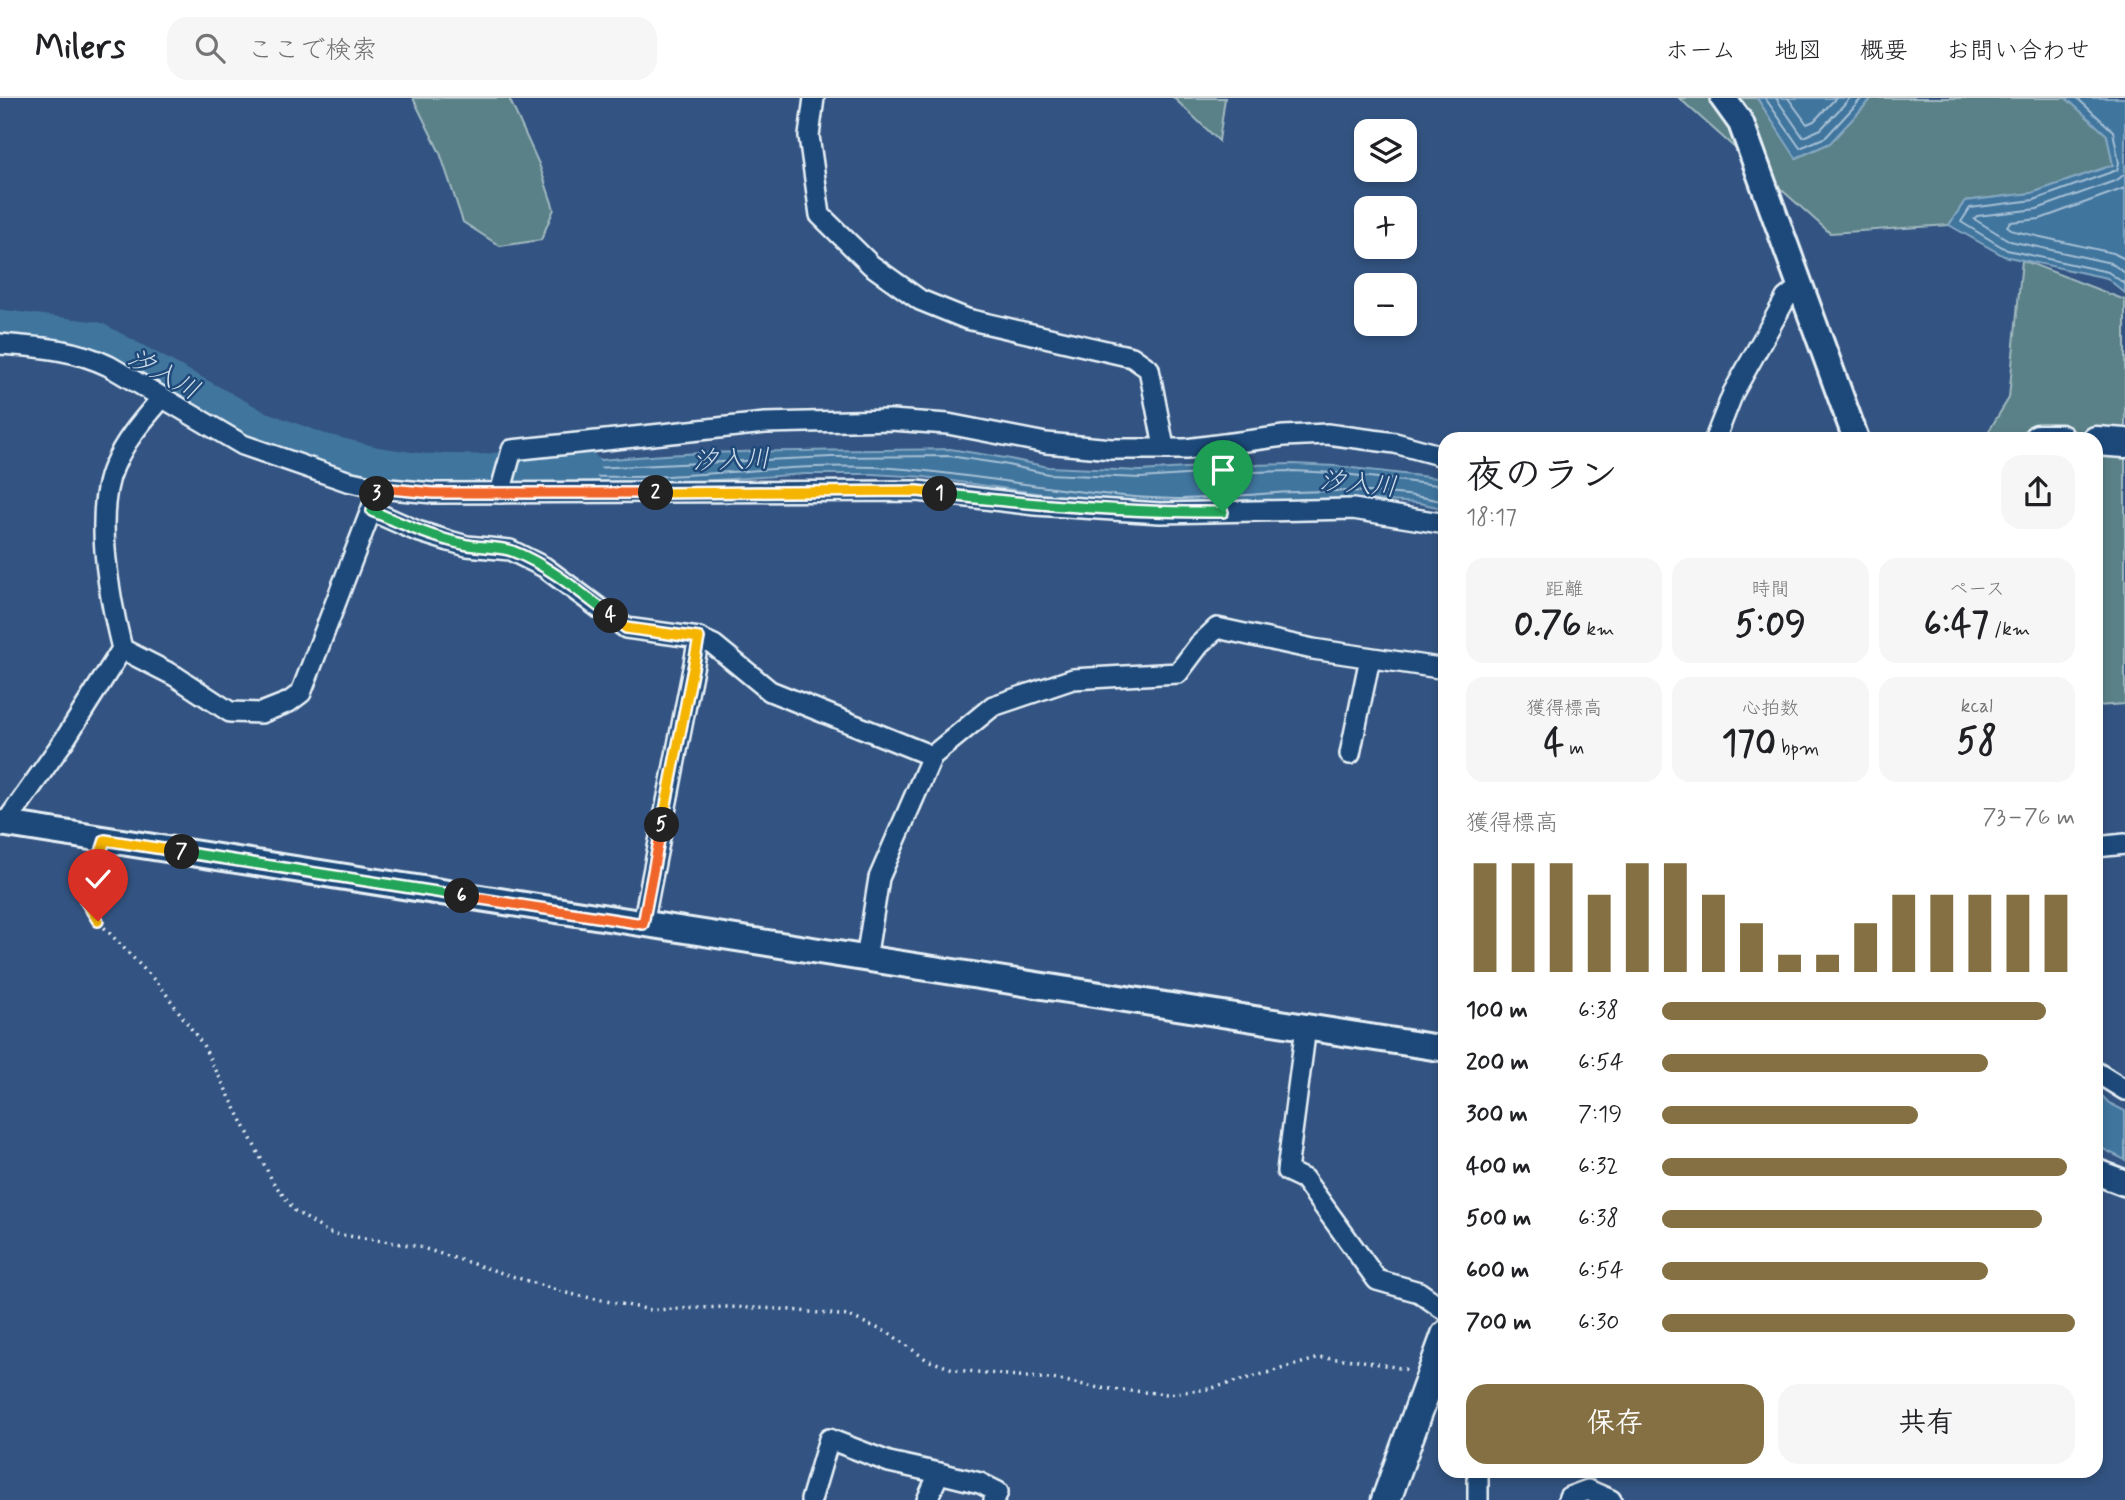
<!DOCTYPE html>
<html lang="ja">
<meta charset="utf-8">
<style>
:root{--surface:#fff;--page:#f6f6f6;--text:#202124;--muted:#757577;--line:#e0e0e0;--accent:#847042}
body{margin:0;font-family:Mynerve,"Klee One",sans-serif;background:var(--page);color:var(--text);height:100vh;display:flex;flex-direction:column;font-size:26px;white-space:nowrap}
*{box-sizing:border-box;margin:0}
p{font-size:23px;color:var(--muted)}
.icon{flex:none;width:38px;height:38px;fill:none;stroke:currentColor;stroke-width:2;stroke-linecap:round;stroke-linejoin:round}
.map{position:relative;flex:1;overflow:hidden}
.sheet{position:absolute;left:1438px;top:334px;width:665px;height:1046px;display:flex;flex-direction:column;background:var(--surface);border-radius:21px;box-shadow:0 4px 10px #0003}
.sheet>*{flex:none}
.tools{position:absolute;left:1354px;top:21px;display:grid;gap:14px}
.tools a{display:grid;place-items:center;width:63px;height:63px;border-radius:14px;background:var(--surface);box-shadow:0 4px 10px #0003;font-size:35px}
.pin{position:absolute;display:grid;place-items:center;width:60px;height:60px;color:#fff;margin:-72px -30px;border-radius:50% 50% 50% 0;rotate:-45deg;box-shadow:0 0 7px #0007}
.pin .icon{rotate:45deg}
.km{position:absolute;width:35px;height:35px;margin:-18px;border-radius:50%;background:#222;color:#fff;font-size:19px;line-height:35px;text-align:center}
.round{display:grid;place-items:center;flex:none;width:74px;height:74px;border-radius:21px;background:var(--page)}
.overview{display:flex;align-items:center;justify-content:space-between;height:119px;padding:0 28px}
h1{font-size:38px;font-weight:800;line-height:52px}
.metrics{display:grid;grid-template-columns:repeat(3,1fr);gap:10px;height:119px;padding:7px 28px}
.metrics div{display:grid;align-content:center;border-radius:18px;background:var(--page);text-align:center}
.metrics b{font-size:35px;font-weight:800}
.metrics small{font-size:19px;font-weight:400}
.metrics p{font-size:19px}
.chart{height:196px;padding:14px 28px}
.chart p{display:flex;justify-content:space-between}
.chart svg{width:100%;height:126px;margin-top:7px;stroke:var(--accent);stroke-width:6}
.primary-button{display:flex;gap:14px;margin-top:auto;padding:14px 28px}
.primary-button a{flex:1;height:80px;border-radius:21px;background:var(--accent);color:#fff;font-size:28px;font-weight:800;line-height:80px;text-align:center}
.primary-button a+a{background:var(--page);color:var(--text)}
ul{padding:0 28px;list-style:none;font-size:23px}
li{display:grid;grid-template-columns:112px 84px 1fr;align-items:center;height:52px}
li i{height:18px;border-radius:9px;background:var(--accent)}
header{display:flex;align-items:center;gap:42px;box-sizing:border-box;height:98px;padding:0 35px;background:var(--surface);border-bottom:2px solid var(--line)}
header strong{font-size:33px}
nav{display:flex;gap:38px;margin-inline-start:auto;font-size:24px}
.search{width:490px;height:63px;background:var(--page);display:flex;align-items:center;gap:18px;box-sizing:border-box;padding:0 24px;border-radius:21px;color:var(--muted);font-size:26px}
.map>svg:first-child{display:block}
</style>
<header>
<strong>Milers</strong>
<div class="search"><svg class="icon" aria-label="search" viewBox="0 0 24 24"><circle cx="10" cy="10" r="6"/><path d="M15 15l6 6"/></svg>ここで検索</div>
<nav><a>ホーム</a><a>地図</a><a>概要</a><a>お問い合わせ</a></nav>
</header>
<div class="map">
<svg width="2125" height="1402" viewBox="0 0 2125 1402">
<rect width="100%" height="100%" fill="#335482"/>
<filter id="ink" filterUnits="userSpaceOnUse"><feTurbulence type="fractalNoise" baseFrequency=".0143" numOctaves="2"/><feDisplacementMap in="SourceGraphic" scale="14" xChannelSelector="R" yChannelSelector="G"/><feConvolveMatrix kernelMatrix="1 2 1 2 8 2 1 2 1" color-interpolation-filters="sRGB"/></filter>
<g filter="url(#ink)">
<g fill="#5a8187" stroke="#a1b9c0" stroke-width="2">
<path d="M413,0H509L539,66L554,111L541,142L500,148L463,124L440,55Z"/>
<path d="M1174,0H1225L1219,43Z"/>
<path d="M1679,0H1757L1797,60L1830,45L1872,0H2066L2107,37L2113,67L2032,95L1965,103L1949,127L1830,135Z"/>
<path d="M2022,162L2125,202V606L2097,608L2096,341H1984L2009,300Z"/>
</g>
<g fill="#41759e" stroke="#84a7c2" stroke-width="2">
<path d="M1757,0H1872L1830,45L1796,60Z"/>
<path d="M2066,0H2125V195L2107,180L2004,158L1949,127L1965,103L2032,95L2113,67L2107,37Z"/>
<path d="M950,351L1005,360L1048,369L1140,373L1216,368L1293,366L1335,368L1445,381L1446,411L1419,405L1337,400L1178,408L1086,402L924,379L872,376H805L670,385L509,390L512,374C655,349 805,354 950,351Z"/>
<path d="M2096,992L2109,1005L2125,1013V1062L2097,1048Z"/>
</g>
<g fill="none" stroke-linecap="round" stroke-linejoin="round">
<g stroke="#a5bfd4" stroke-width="2">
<path d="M1765,0L1800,50L1826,39L1862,0"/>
<path d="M1776,0L1803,39L1821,31L1850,0"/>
<path d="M1788,0L1807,26L1814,23L1836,0"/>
<path d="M2077,0L2113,33L2119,65L2117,72L2034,102L1970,110L1961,124L2007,152L2108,174L2125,186"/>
<path d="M2125,76L2117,82L2037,111L1977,118L1974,121L2010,143L2111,165L2125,175"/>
<path d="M2125,90L2040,121L2010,124L2007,128L2014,133L2113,155L2125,161"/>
<path d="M1446,388L1335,375L1293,373L1216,375L1140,380L1048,376L1003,366L949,358L832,359L571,371L564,375L568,379C601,378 635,380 668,378C738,375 806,366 875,369C976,374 1075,399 1176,401C1204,401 1233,398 1261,396C1321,392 1386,390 1446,404"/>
</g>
<path stroke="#41759e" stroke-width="33" d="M0,228L95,240L259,329L318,351L374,365L422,372L481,373L504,370L584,369"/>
<g stroke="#e8f1f8" stroke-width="24">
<g id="minor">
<path d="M814,0L809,38L820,117L871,167L920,202L967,221L1132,259L1149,271L1164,349"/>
<path d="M0,246C39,249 74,251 109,268L243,347L347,383L379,390L433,395L918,393L1035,407L1160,415L1353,411L1446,426"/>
<path d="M1715,341L1733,295L1786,200L1802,187"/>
<path d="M500,395L512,352L765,325L891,322L948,326L1046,345L1112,351H1186L1284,338L1327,336L1395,345L1446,359"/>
<path d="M372,413L417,433L449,443L467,448L510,452L544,469L626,530L699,540L714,547L770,593L932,658"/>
<path d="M122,551L175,578L230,614L261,615L289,604L301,595L375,402"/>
<path d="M1350,656L1370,560"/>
<path d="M5,726L65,641L122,551C110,502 93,415 114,368C125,342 143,322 161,301"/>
<path d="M2096,749L2125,746"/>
<path d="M643,826L699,540"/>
<path d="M866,861L879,780L932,658L993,608L1073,581L1178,575L1199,547L1217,530L1313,551L1446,571"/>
<path d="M1306,929L1287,1073L1304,1081L1377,1182L1419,1194L1446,1213"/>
<path d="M2096,974L2125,992"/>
<path d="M811,1402L829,1341L889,1364L939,1375"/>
<path d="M927,1402L939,1375L980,1385L998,1394L994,1402"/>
<path d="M1478,1402V1374"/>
<path d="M1568,1402L1569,1399L1588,1392L1611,1402"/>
</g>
</g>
<g stroke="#e8f1f8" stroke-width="30">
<g id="tertiary">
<path d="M1723,0L1741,25L1856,341"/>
<path d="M0,725L1446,951"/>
<path d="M2096,1074L2125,1085"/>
</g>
</g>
<g stroke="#e8f1f8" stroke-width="33">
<g id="secondary">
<path d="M2038,341H2060"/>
<path d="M2096,343L2125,345"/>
<path d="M1386,1402L1446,1237"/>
</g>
</g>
<path stroke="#e8f1f8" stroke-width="3.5" stroke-dasharray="2 5" stroke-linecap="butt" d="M99,761L85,802L98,823L161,889L203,947L273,1084L295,1113L329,1135L416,1148L566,1195L651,1212L725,1209L780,1211L849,1218L889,1235L927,1262L956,1272L1060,1282L1099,1290L1167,1296L1209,1291L1320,1260L1358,1262L1410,1272"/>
<use href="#minor" stroke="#1f4a7a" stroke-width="19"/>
<use href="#tertiary" stroke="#1f4a7a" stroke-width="24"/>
<use href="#secondary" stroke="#1f4a7a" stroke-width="28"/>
</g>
</g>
<g fill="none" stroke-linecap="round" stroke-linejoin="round" filter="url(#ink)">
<g stroke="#fff" stroke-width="14">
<path id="split-1" d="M940,396C1034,407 1128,415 1223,414"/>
</g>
<g stroke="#fff" stroke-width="14">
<path id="split-2" d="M656,395L918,393L940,396"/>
</g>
<g stroke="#fff" stroke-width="14">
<path id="split-3" d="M377,396L379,390L433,395H656"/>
</g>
<g stroke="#fff" stroke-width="14">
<path id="split-4" d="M377,396L372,413C402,426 431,439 463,446C479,450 497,448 512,453C547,466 581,495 611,518"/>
</g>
<g stroke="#fff" stroke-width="14">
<path id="split-5" d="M611,518L626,530L699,540L662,727"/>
</g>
<g stroke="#fff" stroke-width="14">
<path id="split-6" d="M462,798L643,826L662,727"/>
</g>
<g stroke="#fff" stroke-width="14">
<path id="split-7" d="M182,754L462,798"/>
</g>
<g stroke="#fff" stroke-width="14">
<path id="split-8" d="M98,823L85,802L105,742L182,754"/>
</g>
<use href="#split-1" stroke="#22a559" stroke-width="9"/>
<use href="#split-2" stroke="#f5b400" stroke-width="9"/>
<use href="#split-3" stroke="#f0652b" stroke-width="9"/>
<use href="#split-4" stroke="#22a559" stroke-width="9"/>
<use href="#split-5" stroke="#f5b400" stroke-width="9"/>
<use href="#split-6" stroke="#f0652b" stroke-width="9"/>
<use href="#split-7" stroke="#22a559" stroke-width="9"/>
<use href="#split-8" stroke="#f5b400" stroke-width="9"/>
</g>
<g text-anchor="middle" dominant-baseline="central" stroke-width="5" stroke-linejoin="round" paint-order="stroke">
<g font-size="26" font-style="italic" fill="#cfdeea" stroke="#1f4a7a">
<text transform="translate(163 277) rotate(29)">汐入川</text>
<text transform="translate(731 363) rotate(-2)">汐入川</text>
<text transform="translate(1358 387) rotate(5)">汐入川</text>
</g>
</g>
</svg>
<div class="tools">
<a><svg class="icon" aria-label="layers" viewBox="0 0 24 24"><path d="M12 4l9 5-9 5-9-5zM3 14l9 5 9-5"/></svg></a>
<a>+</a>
<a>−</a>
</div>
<div class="pin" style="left:1223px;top:414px;background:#1e9e55"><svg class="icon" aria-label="arrive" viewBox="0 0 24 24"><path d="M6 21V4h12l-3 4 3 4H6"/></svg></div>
<div class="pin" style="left:98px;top:823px;background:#d93025"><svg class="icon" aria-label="check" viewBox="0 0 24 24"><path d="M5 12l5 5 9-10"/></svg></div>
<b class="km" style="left:940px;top:396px">1</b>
<b class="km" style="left:656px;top:395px">2</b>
<b class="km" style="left:377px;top:396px">3</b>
<b class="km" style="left:611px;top:518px">4</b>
<b class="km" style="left:662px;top:727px">5</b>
<b class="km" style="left:462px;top:798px">6</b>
<b class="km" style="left:182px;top:754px">7</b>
<section class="sheet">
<div class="overview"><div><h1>夜のラン</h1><p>18:17</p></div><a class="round"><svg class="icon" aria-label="share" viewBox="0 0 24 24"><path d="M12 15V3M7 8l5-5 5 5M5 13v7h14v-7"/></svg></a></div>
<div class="metrics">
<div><p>距離</p><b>0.76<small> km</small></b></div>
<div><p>時間</p><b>5:09</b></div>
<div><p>ペース</p><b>6:47<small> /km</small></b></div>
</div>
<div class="metrics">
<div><p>獲得標高</p><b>4<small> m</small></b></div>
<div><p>心拍数</p><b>170<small> bpm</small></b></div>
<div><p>kcal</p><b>58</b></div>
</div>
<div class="chart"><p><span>獲得標高</span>73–76 m</p>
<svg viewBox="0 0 160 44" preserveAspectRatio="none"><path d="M5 44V6M15 44V6M25 44V6M35 44V17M45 44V6M55 44V6M65 44V17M75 44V27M85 44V38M95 44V38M105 44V27M115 44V17M125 44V17M135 44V17M145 44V17M155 44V17"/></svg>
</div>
<ul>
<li><b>100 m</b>6:38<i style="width:93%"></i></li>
<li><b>200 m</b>6:54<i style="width:79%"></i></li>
<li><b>300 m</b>7:19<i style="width:62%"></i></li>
<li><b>400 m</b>6:32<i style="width:98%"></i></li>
<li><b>500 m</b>6:38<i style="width:92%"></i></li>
<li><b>600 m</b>6:54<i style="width:79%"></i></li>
<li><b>700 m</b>6:30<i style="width:100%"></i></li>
</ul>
<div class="primary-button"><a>保存</a><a>共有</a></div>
</section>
</div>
